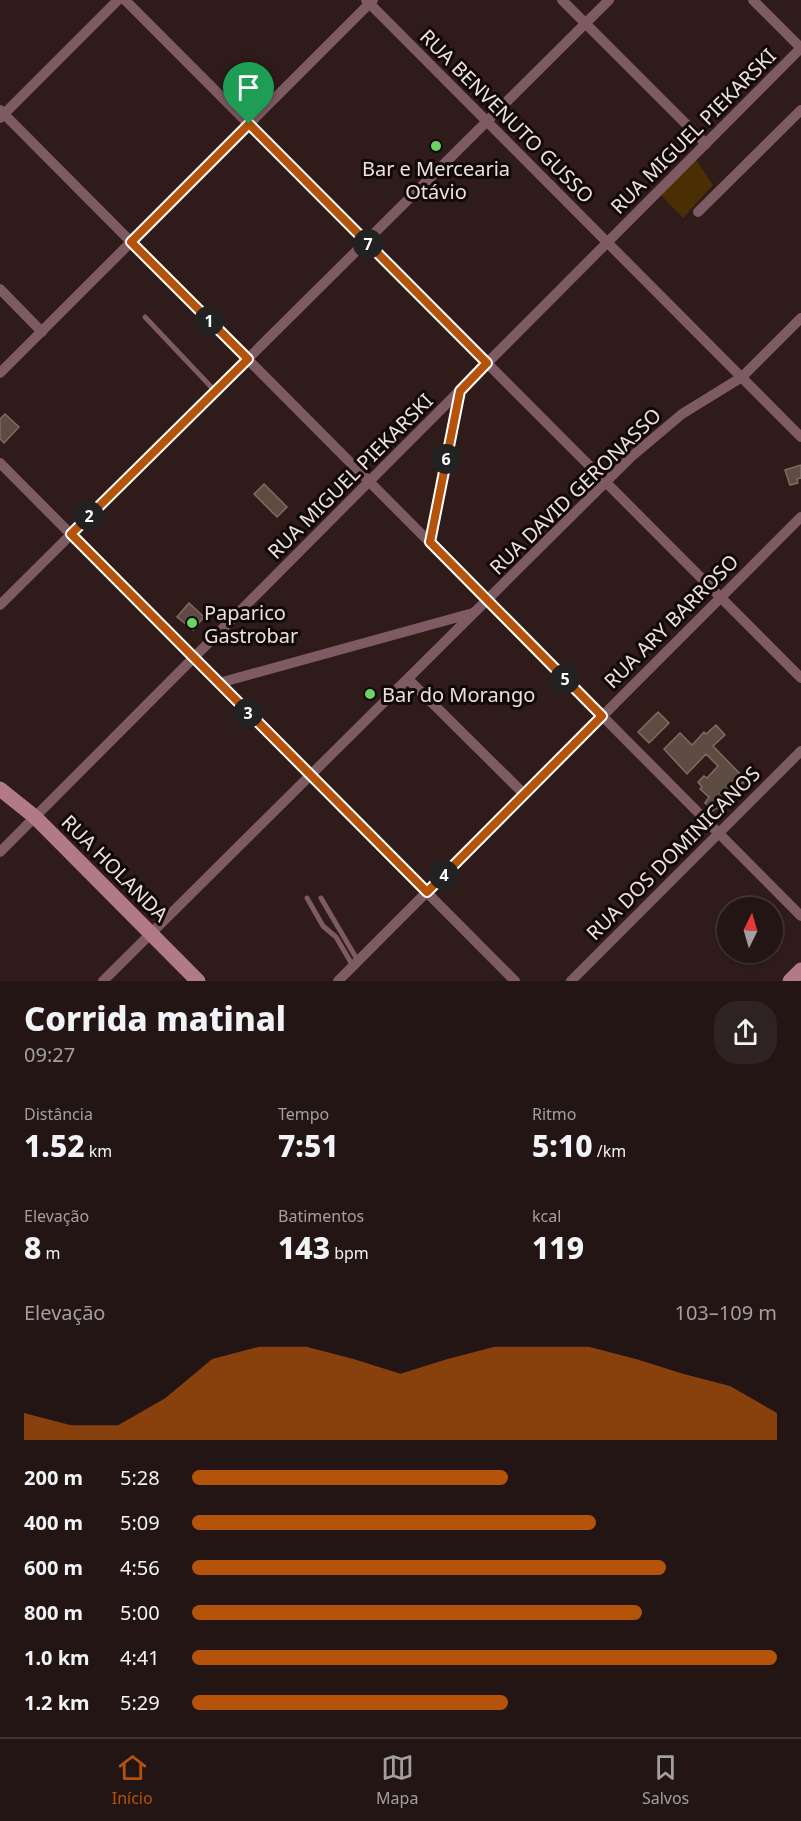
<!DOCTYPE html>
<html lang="pt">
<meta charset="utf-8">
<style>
:root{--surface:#231514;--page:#2f2222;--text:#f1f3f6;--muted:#a39fa0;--line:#403434;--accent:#b45309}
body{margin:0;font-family:"Noto Sans",sans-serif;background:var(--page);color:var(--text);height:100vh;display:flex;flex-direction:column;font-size:22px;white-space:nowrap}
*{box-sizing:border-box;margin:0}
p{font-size:20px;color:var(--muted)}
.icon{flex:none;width:33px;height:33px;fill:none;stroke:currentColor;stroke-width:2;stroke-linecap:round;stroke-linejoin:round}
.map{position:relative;height:981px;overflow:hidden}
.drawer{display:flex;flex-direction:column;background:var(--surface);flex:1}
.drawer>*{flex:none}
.needle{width:39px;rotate:5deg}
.buttons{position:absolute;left:717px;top:897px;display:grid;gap:12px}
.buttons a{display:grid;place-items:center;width:66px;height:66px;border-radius:50%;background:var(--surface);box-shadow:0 2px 4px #0004,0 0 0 2px var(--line);font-size:30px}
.pin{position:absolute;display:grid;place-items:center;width:51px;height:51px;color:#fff;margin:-62px -26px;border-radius:50% 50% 50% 0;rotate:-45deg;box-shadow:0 0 6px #0007}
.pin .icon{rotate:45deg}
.km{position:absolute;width:30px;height:30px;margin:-15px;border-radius:50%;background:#222;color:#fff;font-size:16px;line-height:30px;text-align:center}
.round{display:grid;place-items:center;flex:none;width:63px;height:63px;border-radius:24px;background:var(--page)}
.headline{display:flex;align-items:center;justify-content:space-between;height:102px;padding:0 24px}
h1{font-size:33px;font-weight:800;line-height:45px}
.metrics{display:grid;grid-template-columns:repeat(3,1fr);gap:9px;height:102px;padding:6px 24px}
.metrics div{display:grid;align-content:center}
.metrics b{font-size:30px;font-weight:800}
.metrics small{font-size:16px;font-weight:400}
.metrics p{font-size:16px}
.chart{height:168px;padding:12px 24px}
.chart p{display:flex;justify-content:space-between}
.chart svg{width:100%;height:108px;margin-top:6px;fill:var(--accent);opacity:.7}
ul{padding:0 24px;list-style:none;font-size:20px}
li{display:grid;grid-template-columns:96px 72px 1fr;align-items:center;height:45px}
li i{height:15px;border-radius:8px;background:var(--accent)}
.tab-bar{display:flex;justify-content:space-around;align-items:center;height:84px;border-top:2px solid var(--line);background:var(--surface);font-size:16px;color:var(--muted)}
.tab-bar a{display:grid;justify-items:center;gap:3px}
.tab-bar .current{color:var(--accent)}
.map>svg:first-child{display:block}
</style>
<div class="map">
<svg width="801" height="981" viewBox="0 0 801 981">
<rect width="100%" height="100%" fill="#2f1c1a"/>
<path fill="#4a2f05" d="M692,154L713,185L683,218L657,191Z"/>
<g fill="#5e4b41" stroke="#7f6b61" stroke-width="1.5">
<path d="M5,414L19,427L4,443L0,439V419Z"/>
<path d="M801,465V478L797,479L798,483L790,485L785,470Z"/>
<path d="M264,484L287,507L277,517L254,494Z"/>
<path d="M189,603L204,617L193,630L177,617Z"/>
<path d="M658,712L669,723L649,743L638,732Z"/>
<path d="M716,725L725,735L713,746L746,780L717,809L716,808L713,811L705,803L709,797L700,789L702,787L698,782L704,776L707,778L718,766L706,754L687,774L664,749L680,733L692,745L704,732L706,734Z"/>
</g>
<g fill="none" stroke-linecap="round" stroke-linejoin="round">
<g stroke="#7e5a62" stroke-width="5">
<path d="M145,317L215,391"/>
<path d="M307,898L323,926L336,937L353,966"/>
<path d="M321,898L358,961"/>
</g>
<g stroke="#7e5a62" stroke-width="10">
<path d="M125,0L801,678"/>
<path d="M366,0L801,437"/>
<path d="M562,0L706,144"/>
<path d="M753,0L801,48"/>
<path d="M0,110L801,916"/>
<path d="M0,118L118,0"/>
<path d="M698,212L801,110"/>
<path d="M0,289L42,332"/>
<path d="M0,373L373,0"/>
<path d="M0,463L515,981"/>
<path d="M430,542L459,392"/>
<path d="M0,605L609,0"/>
<path d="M408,679L524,794"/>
<path d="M219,683L473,613"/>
<path d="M0,852L801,48"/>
<path d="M103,981L631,457L682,414L742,377L801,318"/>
<path d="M338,981L801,517"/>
<path d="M571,981L801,751"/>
</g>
<g stroke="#b27987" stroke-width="15">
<path d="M0,789L35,817L198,981"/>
<path d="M790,981L801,970"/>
</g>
</g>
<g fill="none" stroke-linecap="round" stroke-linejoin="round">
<g stroke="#fff" stroke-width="12">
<path id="route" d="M249,124L487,363L460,391L430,542L602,716L427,892L71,534L248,359L131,242Z"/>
</g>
<use href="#route" stroke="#b45309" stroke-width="8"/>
</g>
<g fill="#6bd362" stroke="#110908" stroke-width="2">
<circle cx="436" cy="146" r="6"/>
<circle cx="192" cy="623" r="6"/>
<circle cx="370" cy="694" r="6"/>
</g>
<g text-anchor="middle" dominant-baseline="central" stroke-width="6" stroke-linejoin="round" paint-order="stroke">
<g font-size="20" fill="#ede0de" stroke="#110908">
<text transform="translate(507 116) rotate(45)">RUA BENVENUTO GUSSO</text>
<text transform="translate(693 131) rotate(-45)">RUA MIGUEL PIEKARSKI</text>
<text transform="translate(350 476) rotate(-45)">RUA MIGUEL PIEKARSKI</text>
<text transform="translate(575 491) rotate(-44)">RUA DAVID GERONASSO</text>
<text transform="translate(671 621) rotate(-45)">RUA ARY BARROSO</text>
<text transform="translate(673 853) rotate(-45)">RUA DOS DOMINICANOS</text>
<text transform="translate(115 868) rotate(45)">RUA HOLANDA</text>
</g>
<g font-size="20" fill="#ede0de" stroke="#110908" text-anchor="start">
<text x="436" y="168" text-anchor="middle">Bar e Mercearia<tspan x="436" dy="23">Otávio</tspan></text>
<text x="204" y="612">Paparico<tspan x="204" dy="23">Gastrobar</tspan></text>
<text x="382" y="694">Bar do Morango</text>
</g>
</g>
</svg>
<div class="buttons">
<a><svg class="needle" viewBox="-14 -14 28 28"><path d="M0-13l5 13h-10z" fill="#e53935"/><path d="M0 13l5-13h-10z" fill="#a39fa0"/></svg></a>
</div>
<div class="pin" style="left:249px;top:124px;background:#1e9e55"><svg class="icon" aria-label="arrive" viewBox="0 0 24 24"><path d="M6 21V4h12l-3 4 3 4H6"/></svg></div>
<b class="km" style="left:209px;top:321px">1</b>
<b class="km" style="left:89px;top:516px">2</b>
<b class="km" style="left:248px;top:713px">3</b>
<b class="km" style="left:444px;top:875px">4</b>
<b class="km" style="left:565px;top:679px">5</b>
<b class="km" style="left:446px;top:459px">6</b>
<b class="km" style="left:368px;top:244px">7</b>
</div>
<section class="drawer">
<div class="headline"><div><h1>Corrida matinal</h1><p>09:27</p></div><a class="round"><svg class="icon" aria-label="share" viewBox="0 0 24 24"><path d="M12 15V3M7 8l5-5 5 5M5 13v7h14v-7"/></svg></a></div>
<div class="metrics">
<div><p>Distância</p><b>1.52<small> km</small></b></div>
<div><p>Tempo</p><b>7:51</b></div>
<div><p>Ritmo</p><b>5:10<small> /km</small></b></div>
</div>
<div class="metrics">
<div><p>Elevação</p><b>8<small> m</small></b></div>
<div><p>Batimentos</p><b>143<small> bpm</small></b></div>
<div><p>kcal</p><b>119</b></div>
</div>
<div class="chart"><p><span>Elevação</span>103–109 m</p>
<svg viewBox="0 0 160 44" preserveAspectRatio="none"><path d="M0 44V33L10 38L20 38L30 27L40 11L50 6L60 6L70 11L80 17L90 11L100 6L110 6L120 6L130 11L140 17L150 22L160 33V44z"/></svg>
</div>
<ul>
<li><b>200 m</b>5:28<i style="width:54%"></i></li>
<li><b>400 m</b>5:09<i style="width:69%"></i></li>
<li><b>600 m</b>4:56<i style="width:81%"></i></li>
<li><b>800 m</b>5:00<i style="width:77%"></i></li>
<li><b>1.0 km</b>4:41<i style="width:100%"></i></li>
<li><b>1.2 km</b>5:29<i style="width:54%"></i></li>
</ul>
</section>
<nav class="tab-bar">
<a class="current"><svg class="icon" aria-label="home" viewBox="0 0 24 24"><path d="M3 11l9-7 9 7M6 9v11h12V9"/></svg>Início</a>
<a><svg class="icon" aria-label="map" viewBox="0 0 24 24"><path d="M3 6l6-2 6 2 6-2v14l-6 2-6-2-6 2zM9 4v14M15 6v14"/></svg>Mapa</a>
<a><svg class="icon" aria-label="saved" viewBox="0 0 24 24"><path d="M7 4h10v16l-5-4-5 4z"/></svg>Salvos</a>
</nav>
